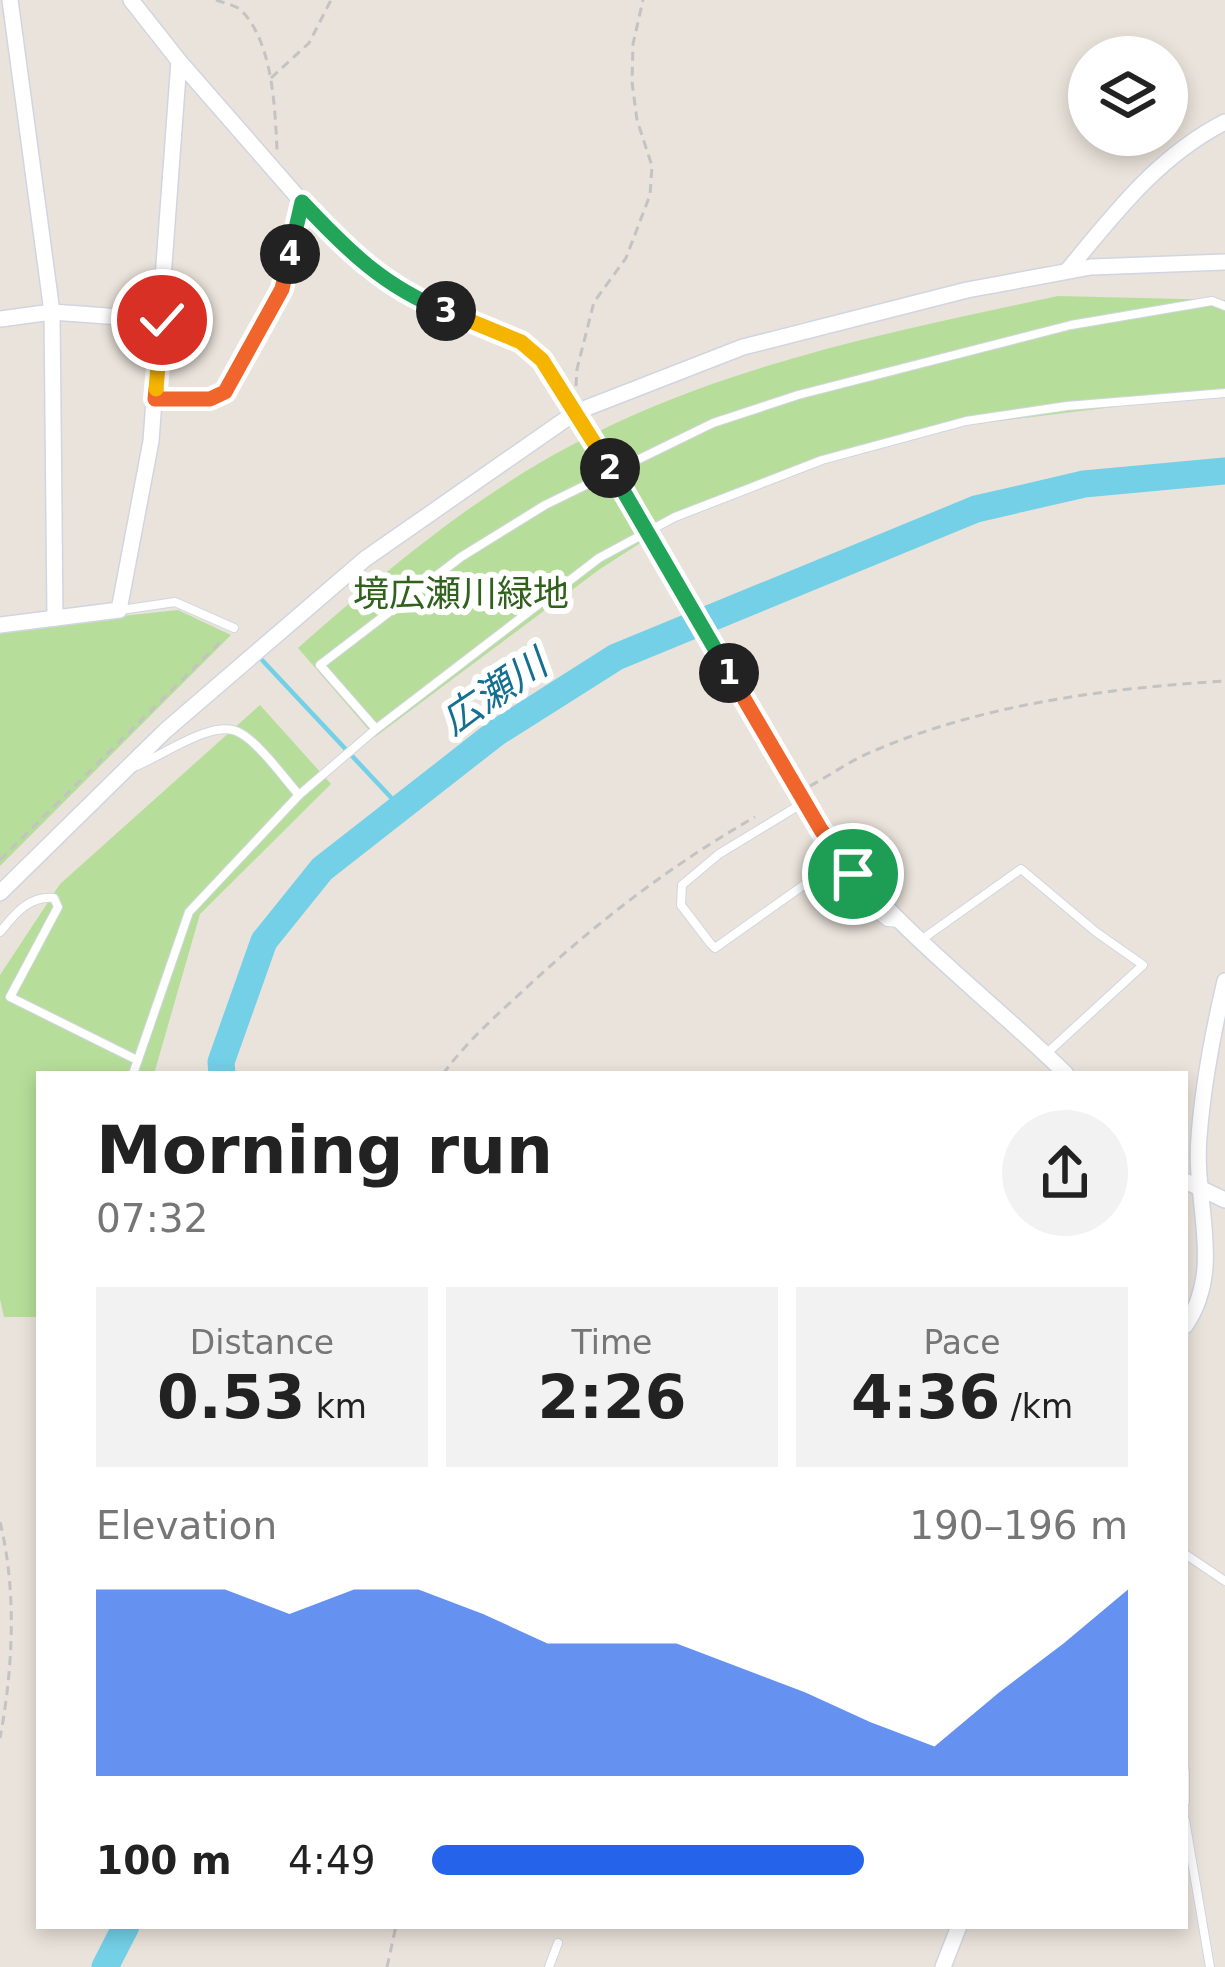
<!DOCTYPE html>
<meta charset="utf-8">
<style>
:root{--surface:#fff;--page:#f2f2f2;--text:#222;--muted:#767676;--accent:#2563eb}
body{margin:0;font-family:"DejaVu Sans","Noto Sans JP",sans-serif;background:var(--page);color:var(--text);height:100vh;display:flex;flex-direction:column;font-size:45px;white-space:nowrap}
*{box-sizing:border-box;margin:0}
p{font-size:39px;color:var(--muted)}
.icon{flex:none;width:66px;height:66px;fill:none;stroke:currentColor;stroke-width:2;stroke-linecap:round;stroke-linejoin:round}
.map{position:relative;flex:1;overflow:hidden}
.sheet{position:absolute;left:36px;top:1071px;width:1152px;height:858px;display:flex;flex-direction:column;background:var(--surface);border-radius:0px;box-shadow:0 6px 18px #0003}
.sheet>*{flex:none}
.controls{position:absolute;left:1068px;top:36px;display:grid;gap:24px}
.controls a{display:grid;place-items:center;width:120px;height:120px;border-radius:50%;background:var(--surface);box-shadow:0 6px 18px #0003;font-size:60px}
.pin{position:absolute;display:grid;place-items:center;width:102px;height:102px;color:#fff;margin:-51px;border:6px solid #fff;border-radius:50%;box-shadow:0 3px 12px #0007}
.km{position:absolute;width:60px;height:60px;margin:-30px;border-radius:50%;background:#222;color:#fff;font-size:33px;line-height:60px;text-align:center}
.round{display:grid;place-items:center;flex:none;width:126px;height:126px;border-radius:63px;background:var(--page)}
.head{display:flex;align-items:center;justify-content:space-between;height:204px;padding:0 60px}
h1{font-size:66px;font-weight:800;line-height:90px}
.figures{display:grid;grid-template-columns:repeat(3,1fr);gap:18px;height:204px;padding:12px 60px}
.figures div{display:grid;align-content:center;border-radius:0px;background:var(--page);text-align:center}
.figures b{font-size:60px;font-weight:800}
.figures small{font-size:33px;font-weight:400}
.figures p{font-size:33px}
.chart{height:336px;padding:24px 60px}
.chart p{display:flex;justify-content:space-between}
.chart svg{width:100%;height:216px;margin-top:12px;fill:var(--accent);opacity:.7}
ul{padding:0 60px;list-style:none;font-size:39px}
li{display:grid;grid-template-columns:192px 144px 1fr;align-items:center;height:90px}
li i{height:30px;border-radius:15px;background:var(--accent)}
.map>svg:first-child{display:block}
</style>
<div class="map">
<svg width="1225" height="1967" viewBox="0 0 1225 1967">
<rect width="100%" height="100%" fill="#eae3db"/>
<g fill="#b6de9a">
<path d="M1058,296L1225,300V397L1187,398L967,425L819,465L676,520L600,569L375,737L298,648C382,574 470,499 570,446C721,365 891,332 1058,296Z"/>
<path d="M178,610L231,635L0,866V629Z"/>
<path d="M260,705L331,784L200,914L154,1074H39V1317H4L0,1299V975L60,884Z"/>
</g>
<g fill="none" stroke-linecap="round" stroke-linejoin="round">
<path stroke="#73d0e7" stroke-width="4.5" d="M262,660L399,806"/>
<g stroke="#73d0e7" stroke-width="27">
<path d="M222,1074L221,1062L264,941L322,869L496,733L616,657L976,509L1084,484L1225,471"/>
<path d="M105,1967L126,1926"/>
</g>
<g stroke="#d1d5e1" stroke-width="10">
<g id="lane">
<path d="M121,610L175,602L234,628"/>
<path d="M376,729L320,665L461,557L545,505L713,423L798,395L1071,325L1212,301L1225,306"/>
<path d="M134,767C161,757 214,717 240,733C259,743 284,778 299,795"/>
<path d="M803,803L719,854L682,885L681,905L710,943L715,948L818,875L827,876L887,922L900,923"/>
<path d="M0,932C15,914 28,896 54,898L58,907L10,997L135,1059"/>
<path d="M921,940L1021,869L1096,932L1143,965L1046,1054"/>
<path d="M133,1074L189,912L299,795L376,729L599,558L675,517L822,460L966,421L1067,406L1225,393"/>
<path d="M1185,1554L1225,1581"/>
<path d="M1185,1771V1802"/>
<path d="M1185,1820L1210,1967"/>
<path d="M549,1967L558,1943"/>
</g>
</g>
<g stroke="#d1d5e1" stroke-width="18">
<g id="street">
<path d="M10,0L52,312L55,618"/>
<path d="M131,0L179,61L302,202L368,270L413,298L521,342L542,360L581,420"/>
<path d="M1067,271C1114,214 1158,156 1225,122"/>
<path d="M0,319L52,312L162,320"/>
<path d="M155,399H210L225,392L282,289L302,202"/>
<path d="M0,625L119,610L151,441L179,61"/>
<path d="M797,789C861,907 972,981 1066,1074"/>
<path d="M0,893L165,731L365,559L576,412L743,347L967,290L1091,267L1225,262"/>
<path d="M1185,1181L1225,1200"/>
<path d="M1185,1326C1225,1268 1193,1203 1199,1137C1203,1084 1213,1032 1225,981"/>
<path d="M943,1967L959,1926"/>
</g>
</g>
<g stroke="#c3c3c3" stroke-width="3" stroke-dasharray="9 6" stroke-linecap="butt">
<path d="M216,0C224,3 236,5 242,11C273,44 275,108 277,150"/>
<path d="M271,78L309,43L331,0"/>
<path d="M576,386L577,369L594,302L626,258L650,195L652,166L637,120L632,82L633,44L643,0"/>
<path d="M810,786C832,774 853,759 876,750C984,704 1109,688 1225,681"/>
<path d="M0,860L224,638"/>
<path d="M443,1074C467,1041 497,1015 526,988C597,922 671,865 755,817"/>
<path d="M0,1522C17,1591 13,1669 0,1738"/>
<path d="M387,1967L396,1926"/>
</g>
<use href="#lane" stroke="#fff" stroke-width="8"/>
<use href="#street" stroke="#fff" stroke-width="15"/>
<g stroke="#d1d5e1" stroke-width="18" stroke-linecap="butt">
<path id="street-bridge" d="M583,422L797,789"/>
</g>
<use href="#street-bridge" stroke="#fff" stroke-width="15"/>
</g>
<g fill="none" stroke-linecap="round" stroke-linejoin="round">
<g stroke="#fff" stroke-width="24">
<path id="split-1" d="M729,673L821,830L853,874"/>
</g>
<g stroke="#fff" stroke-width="24">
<path id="split-2" d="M610,468L729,673"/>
</g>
<g stroke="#fff" stroke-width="24">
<path id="split-3" d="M446,311L521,342L542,360L610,468"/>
</g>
<g stroke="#fff" stroke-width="24">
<path id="split-4" d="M290,254L302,202C346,249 385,288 446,311"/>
</g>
<g stroke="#fff" stroke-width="24">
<path id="split-5" d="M156,389L155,399H210L225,392L282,289L290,254"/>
</g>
<g stroke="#fff" stroke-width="24">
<path id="split-6" d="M156,389L162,320"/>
</g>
<use href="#split-1" stroke="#f0652b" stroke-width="15"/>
<use href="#split-2" stroke="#22a559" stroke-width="15"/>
<use href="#split-3" stroke="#f5b400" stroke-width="15"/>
<use href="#split-4" stroke="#22a559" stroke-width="15"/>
<use href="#split-5" stroke="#f0652b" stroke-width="15"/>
<use href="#split-6" stroke="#f5b400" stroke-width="15"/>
</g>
<g text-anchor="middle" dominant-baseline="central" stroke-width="12" stroke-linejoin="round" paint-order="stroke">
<g font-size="36" fill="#30611d" stroke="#fff">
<text x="461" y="593">境広瀬川緑地</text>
</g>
<g font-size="39" font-style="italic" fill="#156f91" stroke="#fff">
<text transform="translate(494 692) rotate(-34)">広瀬川</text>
</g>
</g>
</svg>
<div class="controls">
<a><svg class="icon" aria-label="layers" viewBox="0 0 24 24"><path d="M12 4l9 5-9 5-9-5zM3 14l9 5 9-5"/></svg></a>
</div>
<div class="pin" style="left:853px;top:874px;background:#1e9e55"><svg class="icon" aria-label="arrive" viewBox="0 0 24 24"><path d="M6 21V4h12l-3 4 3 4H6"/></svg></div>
<div class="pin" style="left:162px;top:320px;background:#d93025"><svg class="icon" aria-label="check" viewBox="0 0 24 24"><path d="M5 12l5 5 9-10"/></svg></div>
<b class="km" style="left:729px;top:673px">1</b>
<b class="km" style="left:610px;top:468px">2</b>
<b class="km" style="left:446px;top:311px">3</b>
<b class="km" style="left:290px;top:254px">4</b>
<section class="sheet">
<div class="head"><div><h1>Morning run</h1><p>07:32</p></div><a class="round"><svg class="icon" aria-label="share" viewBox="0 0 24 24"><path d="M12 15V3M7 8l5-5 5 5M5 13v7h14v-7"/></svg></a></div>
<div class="figures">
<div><p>Distance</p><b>0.53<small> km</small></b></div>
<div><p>Time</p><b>2:26</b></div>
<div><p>Pace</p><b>4:36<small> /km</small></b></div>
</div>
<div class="chart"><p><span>Elevation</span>190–196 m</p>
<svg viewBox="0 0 160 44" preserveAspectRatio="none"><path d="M0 44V6L10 6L20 6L30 11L40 6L50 6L60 11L70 17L80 17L90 17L100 22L110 27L120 33L130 38L140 27L150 17L160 6V44z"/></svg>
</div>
<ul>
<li><b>100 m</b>4:49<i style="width:62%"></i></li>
</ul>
</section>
</div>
